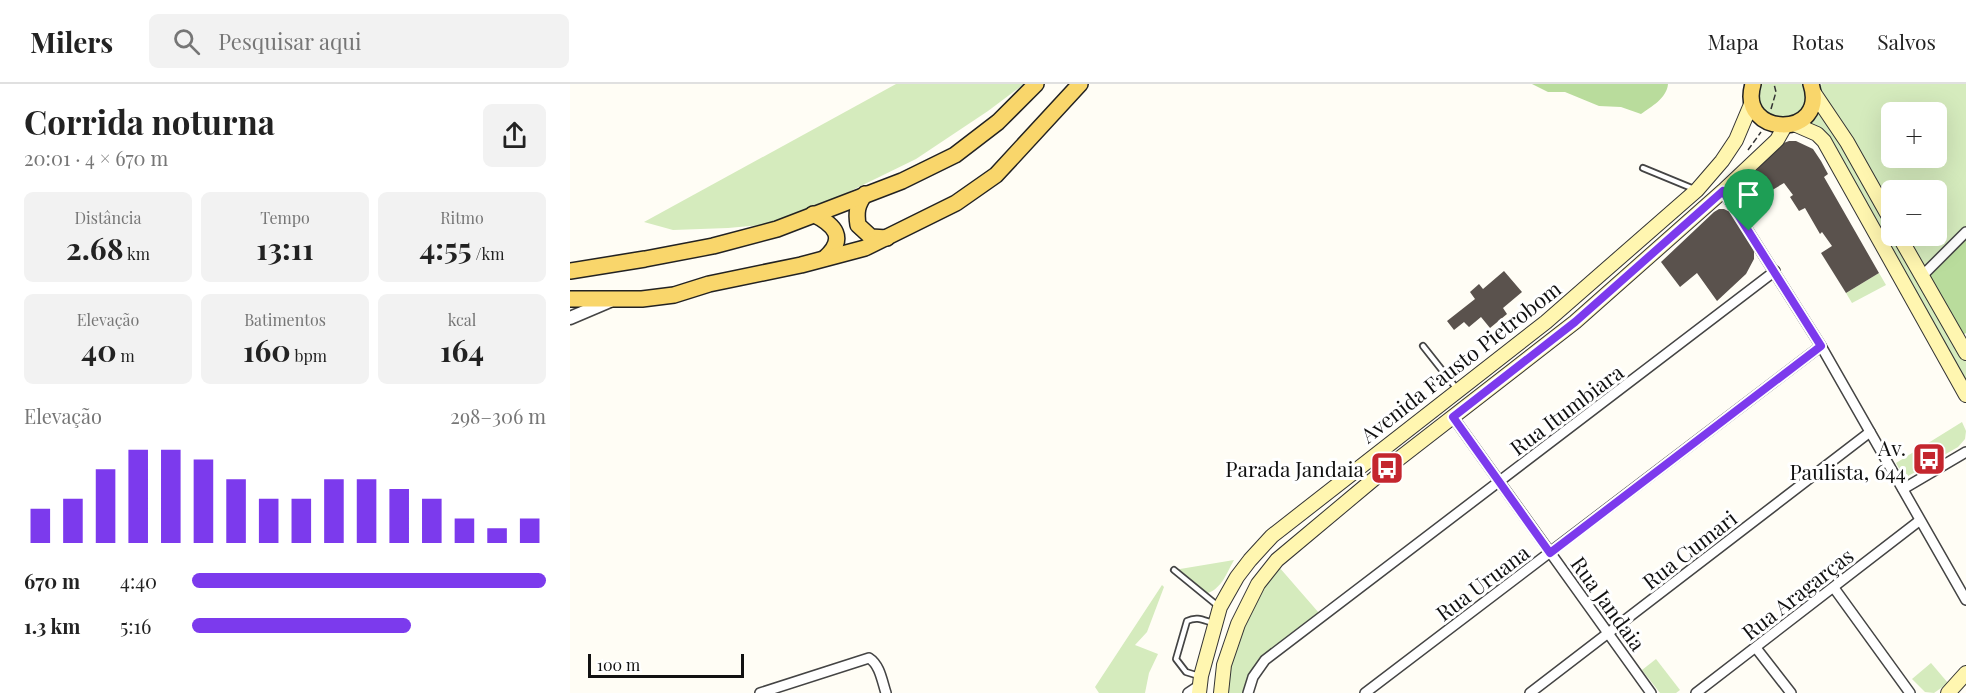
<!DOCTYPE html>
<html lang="pt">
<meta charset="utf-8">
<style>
:root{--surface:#fff;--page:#f2f2f2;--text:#222;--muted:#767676;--line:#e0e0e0;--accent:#7c3aed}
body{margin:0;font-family:"Playfair Display",serif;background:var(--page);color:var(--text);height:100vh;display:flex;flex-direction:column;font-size:22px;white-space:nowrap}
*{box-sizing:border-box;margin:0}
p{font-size:20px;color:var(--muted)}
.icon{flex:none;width:33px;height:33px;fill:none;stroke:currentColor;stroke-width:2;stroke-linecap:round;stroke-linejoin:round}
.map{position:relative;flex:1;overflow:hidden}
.panel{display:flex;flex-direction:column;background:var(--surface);width:570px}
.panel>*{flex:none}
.fabs{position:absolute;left:1311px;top:18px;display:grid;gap:12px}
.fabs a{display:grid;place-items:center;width:66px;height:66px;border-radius:9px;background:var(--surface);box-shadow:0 6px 24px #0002;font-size:30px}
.scale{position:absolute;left:18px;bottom:15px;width:156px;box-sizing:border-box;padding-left:6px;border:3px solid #111;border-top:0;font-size:16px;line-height:21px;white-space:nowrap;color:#111;-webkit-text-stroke:4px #fff;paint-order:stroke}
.pin{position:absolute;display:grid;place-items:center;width:51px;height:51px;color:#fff;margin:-62px -26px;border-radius:50% 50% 50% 0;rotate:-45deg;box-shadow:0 0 6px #0007}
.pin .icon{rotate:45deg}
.round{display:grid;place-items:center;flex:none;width:63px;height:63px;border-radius:9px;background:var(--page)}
.summary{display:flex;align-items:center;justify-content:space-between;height:102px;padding:0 24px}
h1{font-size:33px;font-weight:700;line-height:45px}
.metrics{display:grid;grid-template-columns:repeat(3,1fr);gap:9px;height:102px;padding:6px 24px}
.metrics div{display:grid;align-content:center;border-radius:9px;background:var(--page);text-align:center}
.metrics b{font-size:30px;font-weight:700}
.metrics small{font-size:16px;font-weight:400}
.metrics p{font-size:16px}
.chart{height:168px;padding:12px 24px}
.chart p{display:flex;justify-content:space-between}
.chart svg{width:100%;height:108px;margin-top:6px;stroke:var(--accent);stroke-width:6}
ul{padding:0 24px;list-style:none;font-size:20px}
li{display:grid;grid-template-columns:96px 72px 1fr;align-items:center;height:45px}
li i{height:15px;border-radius:8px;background:var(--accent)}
header{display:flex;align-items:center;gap:36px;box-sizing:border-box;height:84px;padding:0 30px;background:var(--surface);border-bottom:2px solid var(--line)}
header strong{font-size:28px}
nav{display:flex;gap:33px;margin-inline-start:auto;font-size:21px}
.search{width:420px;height:54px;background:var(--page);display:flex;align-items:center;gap:15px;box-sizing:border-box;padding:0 21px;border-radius:9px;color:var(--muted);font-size:22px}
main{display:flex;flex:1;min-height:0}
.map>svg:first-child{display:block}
</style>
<header>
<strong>Milers</strong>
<div class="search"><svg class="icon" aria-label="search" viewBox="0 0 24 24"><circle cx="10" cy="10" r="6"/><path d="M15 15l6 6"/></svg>Pesquisar aqui</div>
<nav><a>Mapa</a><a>Rotas</a><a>Salvos</a></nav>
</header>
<main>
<section class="panel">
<div class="summary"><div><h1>Corrida noturna</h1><p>20:01 · 4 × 670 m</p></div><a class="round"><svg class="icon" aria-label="share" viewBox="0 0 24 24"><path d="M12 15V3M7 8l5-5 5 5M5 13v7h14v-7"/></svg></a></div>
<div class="metrics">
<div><p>Distância</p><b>2.68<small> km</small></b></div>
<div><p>Tempo</p><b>13:11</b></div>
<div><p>Ritmo</p><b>4:55<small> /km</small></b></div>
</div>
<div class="metrics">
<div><p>Elevação</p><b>40<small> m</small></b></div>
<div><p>Batimentos</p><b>160<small> bpm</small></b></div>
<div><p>kcal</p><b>164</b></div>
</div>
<div class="chart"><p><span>Elevação</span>298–306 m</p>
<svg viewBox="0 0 160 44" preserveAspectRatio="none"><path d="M5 44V30M15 44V26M25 44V14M35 44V6M45 44V6M55 44V10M65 44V18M75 44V26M85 44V26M95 44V18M105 44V18M115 44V22M125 44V26M135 44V34M145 44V38M155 44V34"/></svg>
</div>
<ul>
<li><b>670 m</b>4:40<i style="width:100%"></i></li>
<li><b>1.3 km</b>5:16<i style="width:62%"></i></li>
</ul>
</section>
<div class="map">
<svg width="1396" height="609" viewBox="0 0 1396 609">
<rect width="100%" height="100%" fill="#fffdf5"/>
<g fill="#d5ebbd" fill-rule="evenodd">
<path d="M326,0H454L418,27L346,75L215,139L158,144L103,146L74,138Z"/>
<path d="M1189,0H1237L1239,18L1222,36L1200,34L1187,17Z"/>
<path d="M1252,0H1396V147L1352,192L1396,269V311L1262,70L1233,35L1244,9ZM1322,28H1366V74H1322ZM1322,106H1366V152H1322Z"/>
<path d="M1309,189L1316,201L1282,219L1276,209Z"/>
<path d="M1392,338L1396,347L1395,355L1388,363L1374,371L1369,362L1346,375L1351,385L1338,392L1331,388L1326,379Z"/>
<path d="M664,476C656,490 651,507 634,510L604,486Z"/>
<path d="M709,483L749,529L692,573L686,580L673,609H655C662,565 678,516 709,483Z"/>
<path d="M592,501L594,503L577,548L565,561L588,570L579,589L575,609H529L525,603Z"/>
<path d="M1086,575L1110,606L1106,609H1090L1072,586Z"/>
<path d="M1361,579L1378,599L1364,609L1355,608L1342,595Z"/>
</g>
<g fill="#b9dc9c">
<path d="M962,0H1098C1097,14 1081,23 1071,30L1051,23L1029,22L995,8H978Z"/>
<path d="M1396,148V249L1393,251L1352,192Z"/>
</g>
<g fill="#5a524d">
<path d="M1219,57H1226L1243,65L1251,77L1258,90L1254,93L1309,189L1276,209L1251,169L1262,162L1252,148L1250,150L1235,124L1229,127L1220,113L1223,111L1214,99L1177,121L1173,115L1174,103L1181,92L1211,60Z"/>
<path d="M1149,125H1154L1162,129L1183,162L1184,168V175L1176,190L1147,217L1127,189L1110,203L1091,178L1144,128Z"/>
<path d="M934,187L952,208L933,224L937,230L920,244L911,233L899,243L894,238L884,246L877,237L905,215L900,208L909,200L913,205Z"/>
</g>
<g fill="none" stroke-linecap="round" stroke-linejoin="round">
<g stroke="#444" stroke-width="8">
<g id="service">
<path d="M1073,84L1124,105"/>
<path d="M853,262L887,305"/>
<path d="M604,486L648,522"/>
<path d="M629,592L616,588L606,575L617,537C627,532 633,536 643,539"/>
</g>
</g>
<g stroke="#444" stroke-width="12">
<g id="minor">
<path d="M1153,107L1251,262L1396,516"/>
<path d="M1352,192L1396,148"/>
<path d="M883,333L1081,609"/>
<path d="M1333,405L1396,368"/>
<path d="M1264,504L1340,609"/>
<path d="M1186,564L1221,609"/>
<path d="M190,609L299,574C310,581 312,597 316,609"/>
<path d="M618,609L630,601"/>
<path d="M678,609L683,593L695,576L1205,187"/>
<path d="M795,609L1251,262"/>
<path d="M960,609L1300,348"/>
<path d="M1126,609L1349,437"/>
</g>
</g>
<g stroke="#444" stroke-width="15">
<path id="tertiary" d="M0,234L40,217"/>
</g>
<g stroke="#333" stroke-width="16">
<g id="secondary">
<path d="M1244,9L1277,58L1322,138"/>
<path d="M1224,40L1247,50L1254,57L1396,311"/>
<path d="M1329,152L1396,269"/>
<path d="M629,609L631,592L650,523L667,493L680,476L702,452L976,238L1127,106L1152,77L1166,56L1182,18"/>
<path d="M651,609L654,581L668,540L688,500L707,476L817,384L1005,238L1153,107L1207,56L1215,42"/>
<path d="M1378,609L1396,589"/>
</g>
</g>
<g stroke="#222" stroke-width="18">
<g id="primary">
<path d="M1183,0C1167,54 1259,55 1241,0"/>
<path d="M295,110C287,121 286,128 288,141L301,153L317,154"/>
<path d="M243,130C265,141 277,154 255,174"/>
<path d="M0,187L75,175L143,162L207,145L332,97L385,71L428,38L466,0"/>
<path d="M0,215H72L104,211L139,200L231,181L295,164L386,119L426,91L510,0"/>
</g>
</g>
<g stroke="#333" stroke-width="1.5" stroke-dasharray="6 3" stroke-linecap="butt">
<path d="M1201,25L1206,8L1204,0"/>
<path d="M1178,66L1191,48"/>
</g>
<use href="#service" stroke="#fff" stroke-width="4.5"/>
<use href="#minor" stroke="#fff" stroke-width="9"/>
<use href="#tertiary" stroke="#fff" stroke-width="12"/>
<use href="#secondary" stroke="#fff6b0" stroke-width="14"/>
<use href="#primary" stroke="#f9d66b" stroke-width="15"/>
</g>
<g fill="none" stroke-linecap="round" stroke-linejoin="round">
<g stroke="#fff" stroke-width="12">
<path id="route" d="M1153,107L1251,262L980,469L883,333L1005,238Z"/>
</g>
<use href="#route" stroke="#7c3aed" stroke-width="8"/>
</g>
<defs>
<g id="bus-square" transform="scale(1.725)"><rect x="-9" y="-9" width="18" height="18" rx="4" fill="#c4262e" stroke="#fff"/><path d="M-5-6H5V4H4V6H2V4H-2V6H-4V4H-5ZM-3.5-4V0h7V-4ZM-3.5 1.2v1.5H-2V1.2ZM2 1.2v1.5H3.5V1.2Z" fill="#fff"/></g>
</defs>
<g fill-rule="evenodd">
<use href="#bus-square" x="1359" y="375"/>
<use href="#bus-square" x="817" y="384"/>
</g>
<g text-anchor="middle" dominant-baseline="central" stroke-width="6" stroke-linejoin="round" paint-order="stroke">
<g font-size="21" fill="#111" stroke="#fff">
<text transform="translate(890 277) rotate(-38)">Avenida Fausto Pietrobom</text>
<text transform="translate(996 325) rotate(-37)">Rua Itumbiara</text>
<text transform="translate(1119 465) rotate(-38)">Rua Cumari</text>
<text transform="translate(912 498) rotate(-37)">Rua Uruana</text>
<text transform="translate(1227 509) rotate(-38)">Rua Aragarças</text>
<text transform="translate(1039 519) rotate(54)">Rua Jandaia</text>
</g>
<g font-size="21" fill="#111" stroke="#fff" text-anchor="end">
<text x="1336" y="363">Av.<tspan x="1336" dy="24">Paulista, 644</tspan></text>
<text x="794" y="384">Parada Jandaia</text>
</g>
</g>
</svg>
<div class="fabs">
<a>+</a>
<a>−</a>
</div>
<div class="scale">100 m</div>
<div class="pin" style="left:1179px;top:147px;background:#1e9e55"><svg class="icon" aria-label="arrive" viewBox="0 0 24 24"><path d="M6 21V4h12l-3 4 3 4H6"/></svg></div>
</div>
</main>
